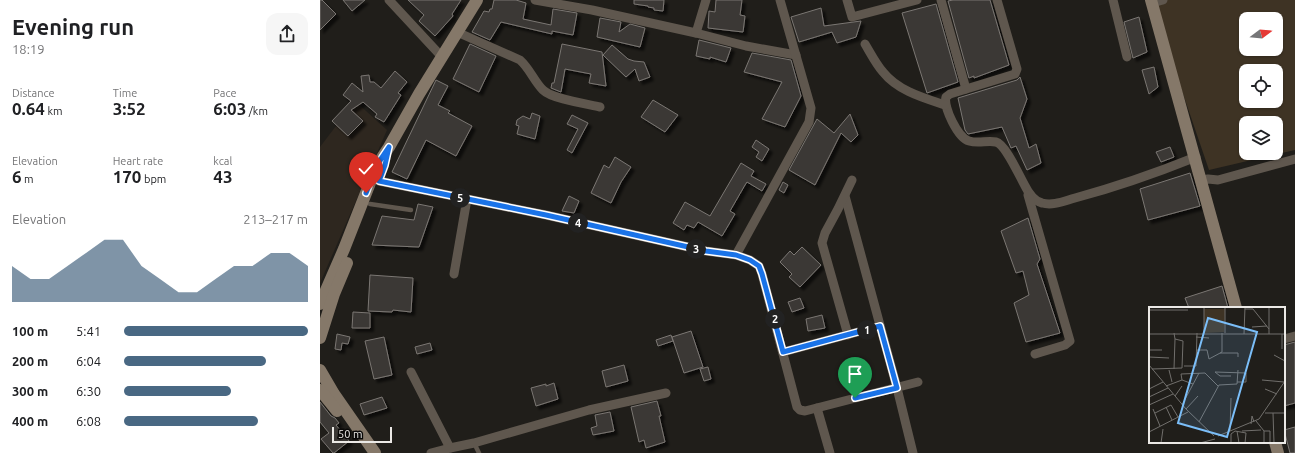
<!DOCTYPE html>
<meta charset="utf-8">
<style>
:root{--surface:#fff;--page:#f6f6f6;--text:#202124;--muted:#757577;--accent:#496883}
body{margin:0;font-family:Ubuntu,sans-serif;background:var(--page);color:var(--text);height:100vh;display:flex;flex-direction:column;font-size:15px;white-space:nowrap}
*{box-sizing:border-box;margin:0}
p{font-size:13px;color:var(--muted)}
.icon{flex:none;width:22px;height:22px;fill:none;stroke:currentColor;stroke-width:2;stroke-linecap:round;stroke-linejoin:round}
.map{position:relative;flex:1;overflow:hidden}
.sheet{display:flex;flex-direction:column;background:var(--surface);width:320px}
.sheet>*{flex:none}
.needle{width:26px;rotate:74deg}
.controls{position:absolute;left:919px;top:12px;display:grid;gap:8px}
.controls a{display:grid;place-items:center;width:44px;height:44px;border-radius:8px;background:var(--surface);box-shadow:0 1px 3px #0004;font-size:20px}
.scale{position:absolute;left:12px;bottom:10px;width:60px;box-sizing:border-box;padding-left:4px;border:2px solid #ebe9e6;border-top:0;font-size:11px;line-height:14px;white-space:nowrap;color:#ebe9e6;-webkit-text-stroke:3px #090807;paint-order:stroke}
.pin{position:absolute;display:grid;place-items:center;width:34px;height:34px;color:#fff;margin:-41px -17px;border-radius:50% 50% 50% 0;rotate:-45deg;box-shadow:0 0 4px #0007}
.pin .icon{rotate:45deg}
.km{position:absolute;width:20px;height:20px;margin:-10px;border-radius:50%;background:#222;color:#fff;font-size:11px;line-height:20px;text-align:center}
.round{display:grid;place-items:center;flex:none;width:42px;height:42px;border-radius:12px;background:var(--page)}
.headline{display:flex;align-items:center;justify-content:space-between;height:68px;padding:0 12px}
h1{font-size:22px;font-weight:700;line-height:30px}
.metrics{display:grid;grid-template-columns:repeat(3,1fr);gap:6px;height:68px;padding:4px 12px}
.metrics div{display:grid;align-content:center}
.metrics b{font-size:17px;font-weight:700}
.metrics small{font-size:11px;font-weight:400}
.metrics p{font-size:11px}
.chart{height:112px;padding:8px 12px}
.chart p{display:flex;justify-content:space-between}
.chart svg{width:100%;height:72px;margin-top:4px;fill:var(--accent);opacity:.7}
ul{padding:0 12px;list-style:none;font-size:13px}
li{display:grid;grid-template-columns:64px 48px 1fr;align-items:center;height:30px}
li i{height:10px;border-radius:5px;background:var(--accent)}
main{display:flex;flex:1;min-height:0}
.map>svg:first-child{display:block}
</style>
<main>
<section class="sheet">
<div class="headline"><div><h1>Evening run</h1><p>18:19</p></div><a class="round"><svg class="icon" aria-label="share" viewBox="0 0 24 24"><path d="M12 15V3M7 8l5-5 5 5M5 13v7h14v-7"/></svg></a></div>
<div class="metrics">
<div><p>Distance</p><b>0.64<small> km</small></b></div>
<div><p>Time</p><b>3:52</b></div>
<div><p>Pace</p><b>6:03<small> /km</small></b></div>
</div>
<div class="metrics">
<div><p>Elevation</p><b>6<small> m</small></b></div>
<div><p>Heart rate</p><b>170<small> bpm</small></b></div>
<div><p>kcal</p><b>43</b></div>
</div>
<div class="chart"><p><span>Elevation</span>213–217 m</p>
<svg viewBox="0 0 160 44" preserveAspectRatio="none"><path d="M0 44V22L10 30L20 30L30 22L40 14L50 6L60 6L70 22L80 30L90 38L100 38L110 30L120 22L130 22L140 14L150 14L160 22V44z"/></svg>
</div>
<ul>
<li><b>100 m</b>5:41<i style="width:100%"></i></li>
<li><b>200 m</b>6:04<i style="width:77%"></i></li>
<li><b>300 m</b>6:30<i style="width:58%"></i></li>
<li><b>400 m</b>6:08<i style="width:73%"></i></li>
</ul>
</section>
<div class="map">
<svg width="975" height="453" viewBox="0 0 975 453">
<defs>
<filter id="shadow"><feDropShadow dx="3.5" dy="3.5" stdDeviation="1" flood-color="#0009"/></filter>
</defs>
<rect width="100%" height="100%" fill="#201e1a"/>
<path fill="#2e271f" d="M35,101L67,130L0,283V147Z"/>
<path fill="#3e3324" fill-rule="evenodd" d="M843,0H975V150L889,170L832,3ZM926,19H956V49H926ZM926,71H956V101H926ZM926,123H956V153H926Z"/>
<g fill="#3a3734" stroke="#7b7773" filter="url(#shadow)">
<path d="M0,0H2L16,14L0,30Z"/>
<path d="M23,0H45L32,11Z"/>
<path d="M88,0H141L132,14L133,16L115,36L99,21L104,15Z"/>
<path d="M174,0H196L206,3L203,19L231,25L233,9L257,13L253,35L232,31V34L181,22L170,40L152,32L164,11L169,12L170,9H172Z"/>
<path d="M314,0H344L343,11L334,10V8L328,7V6L314,4Z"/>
<path d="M396,0H422L420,15L425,16L423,32L388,28L389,11L395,12Z"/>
<path d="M633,0H670L689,65L654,78V76L649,78L628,1Z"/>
<path d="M616,4L638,82L607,93L582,13Z"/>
<path d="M501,8L504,26L541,21L536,37L517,43L512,32L479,42L471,17Z"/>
<path d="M819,17L827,52L813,58L804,22Z"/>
<path d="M280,18L301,22L299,32L310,24L325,28L320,47L277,37Z"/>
<path d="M379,40L411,48L406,62L390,57V59L376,56Z"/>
<path d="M150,44L176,56L159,92L133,79Z"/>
<path d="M242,44L282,52L286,86L269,83L271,74L245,69L241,92L231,88L232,83H234Z"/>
<path d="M292,45L308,59L314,61L324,62L330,77L319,81L315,69L306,77L283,55Z"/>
<path d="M432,53L471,60L481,96L465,127L442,119L462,82L424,72Z"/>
<path d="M834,67L838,87L829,94L822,70Z"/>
<path d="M75,71L87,82L78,93L81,95L64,122L55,117L57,114L43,102L31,110L43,121L28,136L12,121L31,101L23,95L32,83L43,92L41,76L49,75L50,82H54L61,88Z"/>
<path d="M700,77L707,99L700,118L709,148L716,144L721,163L707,170L696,146L691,148L682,127L648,134L645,130L638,98L697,80Z"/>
<path d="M116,80L128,86L118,105L130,111L128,113L152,126L136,156L106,140L87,179L72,172Z"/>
<path d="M333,100L358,115L345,132L321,117Z"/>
<path d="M212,113L220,116L215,139L197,134L199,126L196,125L197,120L203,116L210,119Z"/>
<path d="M530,114L538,135L531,142L521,133L495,185L469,170L497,119L514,133Z"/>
<path d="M252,115L268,123L252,153L247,150L258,129L247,124Z"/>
<path d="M436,140L449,149L442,161L436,157L439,152L432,147Z"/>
<path d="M850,147L854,157L841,162L836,152Z"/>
<path d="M295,157L311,167L301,182L291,203L271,193L284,165L289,168Z"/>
<path d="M421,163L434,171L431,176L446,184L442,191L427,182L425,185L410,211L415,214L402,236L378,222L374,228L367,225L364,230L353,223L365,202L390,216Z"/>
<path d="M870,173L880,206L828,220L820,189Z"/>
<path d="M463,182L468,185L464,193L459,190Z"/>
<path d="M249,196L259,201L254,213L242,211Z"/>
<path d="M98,204L113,207L99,247L52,245L62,216L94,220Z"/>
<path d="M708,218L720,259L717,264L740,333L706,342L694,303L709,295L703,271L696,273L681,231Z"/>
<path d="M482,247L501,265L480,287L469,277L472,274L460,262L470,251L474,255Z"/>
<path d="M50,275L93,278L91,312L73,310L72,312L48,311Z"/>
<path d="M902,286L908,308H869L865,298Z"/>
<path d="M480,298L484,308L472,312L468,302Z"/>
<path d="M33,312L50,313V328H32Z"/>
<path d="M502,315L505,328L488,331L486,319Z"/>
<path d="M371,331L383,367L364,373L352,337Z"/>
<path d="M17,334L30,337L28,344L22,343L21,350L15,349Z"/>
<path d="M351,335L353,341L338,346L336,340Z"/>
<path d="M64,337L72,375L54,379L45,341Z"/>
<path d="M975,342V403L964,406V345Z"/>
<path d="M110,343L112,350L97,354L95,347Z"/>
<path d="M304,365L308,381L286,387L282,371Z"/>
<path d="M388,367L391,379L384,381L380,369Z"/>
<path d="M234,383L238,399L216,406L211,388L226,384V386Z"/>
<path d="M62,397L67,408L44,415L40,404Z"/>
<path d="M337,401L341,416H339L345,442L326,448L324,440L319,442L311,407Z"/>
<path d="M0,402L11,416L15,418L19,423L16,425L29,441L14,453H13L1,439L9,433L0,422Z"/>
<path d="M290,412L294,431L273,435L271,428L277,426L275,415Z"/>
<path d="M975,427V453H970L964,430Z"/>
</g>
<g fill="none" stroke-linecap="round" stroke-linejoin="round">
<g stroke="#5f574e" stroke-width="4.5">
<path d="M50,204L91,210"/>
<path d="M154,443L159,453"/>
</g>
<g stroke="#5f574e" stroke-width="9">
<path d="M69,0L122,57"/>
<path d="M215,0L272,10L376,33L426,46L476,55"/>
<path d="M527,0L532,17L597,0"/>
<path d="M621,0L646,89"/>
<path d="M677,0L697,69L695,74L630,94L626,97C623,107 638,138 649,141C659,144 667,140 676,142C685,144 699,175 704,184C708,192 713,201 722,203C733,206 744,201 755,198C796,187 836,173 876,157"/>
<path d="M793,0L807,57"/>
<path d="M832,3L843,0"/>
<path d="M137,32L200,60C210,69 214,81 223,90C232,99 267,104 280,107"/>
<path d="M376,33L386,0"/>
<path d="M545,44C551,54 556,64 563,72C578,91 604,98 625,105"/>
<path d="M882,180L888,179L898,180L975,159"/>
<path d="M59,181L226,215L386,251L416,255L430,260L439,266L442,274L477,407L480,410L485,411L598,382"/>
<path d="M708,195L750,341L745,345L715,354"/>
<path d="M525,196L577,388L593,453"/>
<path d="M416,255L489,122L491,108L460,0"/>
<path d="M134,274L147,199"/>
<path d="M528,335L502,243L505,233L518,209L532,180"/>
<path d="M964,339L975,336"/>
<path d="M463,352L560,326"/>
<path d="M91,372L130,448"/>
<path d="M497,408L510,453"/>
<path d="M111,453L130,448L154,443L269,410L346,393"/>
</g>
<g stroke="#857869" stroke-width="12">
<path d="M831,0L916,308"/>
<path d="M0,304L24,249L57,165L69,147L99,94L157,0"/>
<path d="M0,338L14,294L27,263"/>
<path d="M0,370L14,394L55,453"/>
<path d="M0,390L17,411"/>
<path d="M955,442L958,453"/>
</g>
</g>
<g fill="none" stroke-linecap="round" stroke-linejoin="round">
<g stroke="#fff" stroke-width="8">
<path id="route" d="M46,193L57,165L69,147L65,165L59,181L226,215L386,251L416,255L430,260L439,266L442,274L463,352L560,326L577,388L535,398"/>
</g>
<use href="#route" stroke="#1a73e8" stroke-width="5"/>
</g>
<g transform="translate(829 307)">
<rect width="136" height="136" fill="#201e1a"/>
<path d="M55,2H76L75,25L55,26Z" fill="#3e3324"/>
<path fill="none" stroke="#716f6c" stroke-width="1" d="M55,0V26M120,0V27M96,2H104L120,22M0,3H39M103,20L118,19M76,26V0M0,27H136M95,27L96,0M133,27V42M47,30L60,31M0,43H13M47,43H58L60,52L73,45V26M71,46H89V50M125,48L136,54M0,50L20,51M0,58L37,102L65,129M35,59H47L48,26M3,62L33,61L34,34L26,32L25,26M25,62L26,32M20,63L23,75M66,65L97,66V75H88M66,65L71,69H82M33,73L32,67L56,66L69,79M113,73L135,75M17,79L33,73L44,77M0,82L14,75M116,82L128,87M26,89L33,79M0,90L19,81M0,98L24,87M33,98L50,66M17,100L23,113M4,102L11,119M37,102L49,89M6,106L22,98L29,110M116,106H136M124,106L125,136M107,114L115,124V136M50,115L70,78L88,77L89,63M102,117L103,109L105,115M81,124L82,91M88,124L90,136M93,124L112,123M115,124H121V136M0,125L39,105M69,129L110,112L136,74M12,136L14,122M51,136L66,132M82,136V127L86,124L97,126L96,136"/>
<path fill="#7bbef8" fill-opacity="0.15" stroke="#7bbef8" stroke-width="2" d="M59,11L108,25L78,130L29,116Z"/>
<rect width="136" height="136" fill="none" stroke="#ebe9e6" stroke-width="2"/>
</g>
</svg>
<div class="controls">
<a><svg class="needle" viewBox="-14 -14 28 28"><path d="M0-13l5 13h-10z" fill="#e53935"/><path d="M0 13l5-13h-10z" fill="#757577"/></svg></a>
<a><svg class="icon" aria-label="locate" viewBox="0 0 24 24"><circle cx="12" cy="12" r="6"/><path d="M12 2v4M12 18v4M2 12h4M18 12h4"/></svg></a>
<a><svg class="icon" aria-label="layers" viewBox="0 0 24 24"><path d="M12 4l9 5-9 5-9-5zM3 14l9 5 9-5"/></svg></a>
</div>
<div class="scale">50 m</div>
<div class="pin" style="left:535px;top:398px;background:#1e9e55"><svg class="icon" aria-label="arrive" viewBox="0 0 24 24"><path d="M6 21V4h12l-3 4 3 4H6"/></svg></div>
<div class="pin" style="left:46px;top:193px;background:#d93025"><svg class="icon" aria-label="check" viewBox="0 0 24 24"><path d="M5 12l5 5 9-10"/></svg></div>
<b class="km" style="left:547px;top:330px">1</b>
<b class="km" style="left:455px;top:319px">2</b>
<b class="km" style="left:376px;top:249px">3</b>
<b class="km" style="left:258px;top:223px">4</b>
<b class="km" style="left:140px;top:198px">5</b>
</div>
</main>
